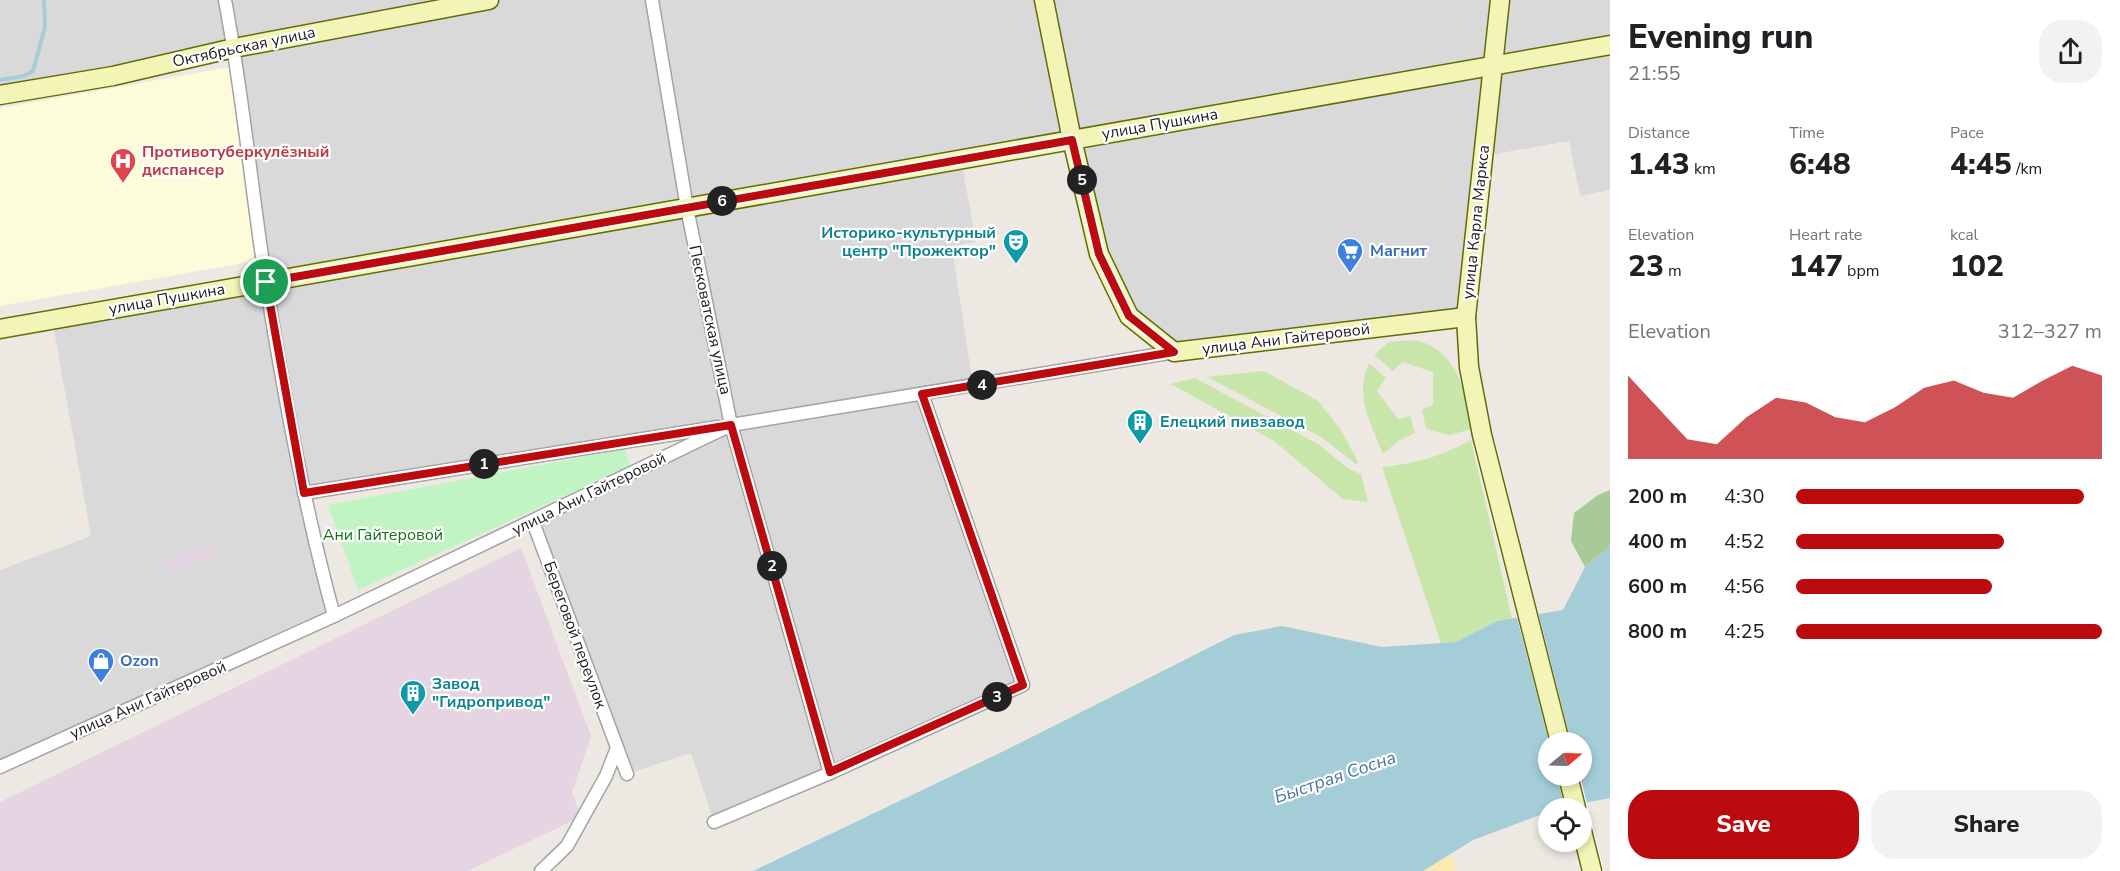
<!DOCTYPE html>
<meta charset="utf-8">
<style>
:root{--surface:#fff;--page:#f2f2f2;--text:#202124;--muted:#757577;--accent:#bc0b0f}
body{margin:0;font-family:"Nunito Sans",sans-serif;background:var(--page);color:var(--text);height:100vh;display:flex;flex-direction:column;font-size:22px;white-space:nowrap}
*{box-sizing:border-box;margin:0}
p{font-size:20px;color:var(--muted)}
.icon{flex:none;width:33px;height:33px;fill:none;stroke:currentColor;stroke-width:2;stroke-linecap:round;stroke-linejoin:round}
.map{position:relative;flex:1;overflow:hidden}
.side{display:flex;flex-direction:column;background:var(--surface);width:510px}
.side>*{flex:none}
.needle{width:39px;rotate:71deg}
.buttons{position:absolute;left:1538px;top:732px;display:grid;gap:12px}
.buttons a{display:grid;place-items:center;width:54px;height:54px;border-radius:50%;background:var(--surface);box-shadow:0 3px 9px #0003;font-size:30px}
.pin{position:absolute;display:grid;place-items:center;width:51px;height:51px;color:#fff;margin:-26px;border:3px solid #fff;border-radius:50%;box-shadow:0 2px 6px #0007}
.km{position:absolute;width:30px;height:30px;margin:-15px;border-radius:50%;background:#222;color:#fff;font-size:16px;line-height:30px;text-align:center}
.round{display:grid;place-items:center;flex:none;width:63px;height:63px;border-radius:24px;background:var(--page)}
.headline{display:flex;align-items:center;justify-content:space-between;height:102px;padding:0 18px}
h1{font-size:33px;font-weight:800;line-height:45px}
.stats{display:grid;grid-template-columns:repeat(3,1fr);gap:9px;height:102px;padding:6px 18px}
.stats div{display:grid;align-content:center}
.stats b{font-size:30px;font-weight:800}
.stats small{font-size:16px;font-weight:400}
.stats p{font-size:16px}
.chart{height:168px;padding:12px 18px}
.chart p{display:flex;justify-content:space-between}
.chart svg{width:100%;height:108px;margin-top:6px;fill:var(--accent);opacity:.7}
.primary-button{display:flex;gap:12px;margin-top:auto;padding:12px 18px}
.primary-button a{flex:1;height:69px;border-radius:24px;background:var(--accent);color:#fff;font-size:24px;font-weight:800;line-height:69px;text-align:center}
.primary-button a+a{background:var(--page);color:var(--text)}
ul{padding:0 18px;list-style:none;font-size:20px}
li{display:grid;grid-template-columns:96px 72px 1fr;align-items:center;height:45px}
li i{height:15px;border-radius:8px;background:var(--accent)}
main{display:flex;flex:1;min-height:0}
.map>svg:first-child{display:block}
</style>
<main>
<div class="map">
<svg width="1610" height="871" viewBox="0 0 1610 871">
<rect width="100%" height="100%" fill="#ede9e2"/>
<path fill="#dad9d9" d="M0,0H1610V190L1580,196L1569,141L1484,156L1466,317L1174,352L1129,316L1099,254L1072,140L961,159L976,242L952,247L973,386L922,394L1023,685L714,822L691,753L627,774L533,522L728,427L304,493L334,616L0,767V570L91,536L52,319L266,282L234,48L0,95Z"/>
<g fill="#e5d4e2">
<path d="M211,544L215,555L169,571L165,561Z"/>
<path d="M521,548L591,736L572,792L581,817L467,871H0V802Z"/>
</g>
<path fill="#fdfcda" d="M230,67L255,261L0,306V108Z"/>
<g fill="#c8e5aa">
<path d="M1400,341C1406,341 1413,340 1418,341C1457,350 1467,396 1471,429L1450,435L1426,429L1422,410L1433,405V372L1402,362L1393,371L1374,355L1389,342Z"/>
<path d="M1369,363L1386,378L1377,391L1398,419L1410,416L1415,433L1398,441L1383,454C1371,422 1354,397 1369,363Z"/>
<path d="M1264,371L1318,401L1341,430L1358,462L1356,464L1321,437L1207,377Z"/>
<path d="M1195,378L1318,444L1349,469L1361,474L1368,502L1343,499L1274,441L1171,384Z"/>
<path d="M1471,440L1512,619L1497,621L1456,642L1441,643L1382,467C1414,464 1443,456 1471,440Z"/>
</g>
<path fill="#a8ca98" d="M1610,490V546L1585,567L1571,541L1574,513L1598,495Z"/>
<path fill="#faeab2" d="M1446,857L1455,860V871H1423Z"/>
<path fill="#c0f5c3" d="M625,449L630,466L358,590L328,505Z"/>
<path fill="#a4cdd8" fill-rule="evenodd" d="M1610,546V798L1558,808H1548V812L1473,840L1423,871H753L1004,751L1234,635L1282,626L1382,647L1456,642L1497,621L1563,610L1585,567ZM1548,742H1581V776H1548Z"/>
<g fill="#fff">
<path d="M1495,441L1571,742H1549L1473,446Z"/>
<path d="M1557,776H1580L1604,871H1581L1574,842H1581V808H1565Z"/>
</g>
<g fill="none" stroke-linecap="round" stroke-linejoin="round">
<path stroke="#a4cdd8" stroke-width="4" d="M0,80L24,76L33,71L45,27L44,0"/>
<g stroke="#a3a3a3" stroke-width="15">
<g id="street">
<path d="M225,0C243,94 251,188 266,283C284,394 304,506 334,616"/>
<path d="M652,0L687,208L731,425L830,773"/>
<path d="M304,493L718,427"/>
<path d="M533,522L627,774"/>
<path d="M0,767L334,616L731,425L1174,352"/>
<path d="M714,822L830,773L1023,685L922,394"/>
<path d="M541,871L567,846L606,776L617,748"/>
</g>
</g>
<g stroke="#626b0b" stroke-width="21">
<g id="secondary">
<path d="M1044,0L1071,135L1099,254L1129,316L1174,352L1466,317"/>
<path d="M1500,0L1466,317L1469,367L1482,435L1560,742"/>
<path d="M0,95L113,76L234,48L489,0"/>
<path d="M0,329L1610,45"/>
<path d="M1568,776L1576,808"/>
<path d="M1581,827L1592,871"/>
</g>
</g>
<use href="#street" stroke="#fff" stroke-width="12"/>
<use href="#secondary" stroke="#f3f5b7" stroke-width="18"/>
</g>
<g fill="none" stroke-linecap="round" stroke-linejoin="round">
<g stroke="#fff" stroke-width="12">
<path id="route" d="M1072,140L1099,254L1129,316L1174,352L922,394L1023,685L830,772L731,425L304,493L266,282Z"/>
</g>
<use href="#route" stroke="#bc0b0f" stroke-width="8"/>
</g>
<defs>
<g id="hospital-pin" transform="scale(1.35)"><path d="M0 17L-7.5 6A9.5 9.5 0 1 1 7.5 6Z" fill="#e0444e" stroke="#fff"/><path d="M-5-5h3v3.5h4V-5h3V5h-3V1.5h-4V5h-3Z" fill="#fff"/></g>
<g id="theatre-pin" transform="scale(1.35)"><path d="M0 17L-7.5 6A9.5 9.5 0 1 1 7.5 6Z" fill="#0f9aa8" stroke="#fff"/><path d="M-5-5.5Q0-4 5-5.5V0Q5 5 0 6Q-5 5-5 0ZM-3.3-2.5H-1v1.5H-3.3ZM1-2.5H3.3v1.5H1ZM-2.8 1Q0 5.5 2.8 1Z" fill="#fff"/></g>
<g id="supermarket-pin" transform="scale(1.35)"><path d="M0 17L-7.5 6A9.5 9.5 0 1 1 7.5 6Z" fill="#3f7fe0" stroke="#fff"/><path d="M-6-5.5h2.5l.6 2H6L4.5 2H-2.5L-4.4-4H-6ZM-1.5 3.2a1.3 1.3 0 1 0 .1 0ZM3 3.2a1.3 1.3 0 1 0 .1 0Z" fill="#fff"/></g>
<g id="building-pin" transform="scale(1.35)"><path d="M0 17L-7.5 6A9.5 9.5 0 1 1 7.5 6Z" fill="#0f9aa8" stroke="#fff"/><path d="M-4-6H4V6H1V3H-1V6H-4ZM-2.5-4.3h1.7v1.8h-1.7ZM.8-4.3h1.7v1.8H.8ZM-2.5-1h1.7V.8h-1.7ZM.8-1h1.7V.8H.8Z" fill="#fff"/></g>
<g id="shop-pin" transform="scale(1.35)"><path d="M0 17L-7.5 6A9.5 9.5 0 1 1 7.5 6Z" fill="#3f7fe0" stroke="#fff"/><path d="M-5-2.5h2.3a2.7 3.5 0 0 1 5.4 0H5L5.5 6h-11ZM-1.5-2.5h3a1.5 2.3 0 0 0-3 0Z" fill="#fff"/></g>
</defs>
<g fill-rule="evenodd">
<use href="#hospital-pin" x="123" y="161"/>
<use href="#theatre-pin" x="1016" y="242"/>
<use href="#supermarket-pin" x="1350" y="251"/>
<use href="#building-pin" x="1140" y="422"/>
<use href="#shop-pin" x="101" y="661"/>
<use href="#building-pin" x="413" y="693"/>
</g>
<g text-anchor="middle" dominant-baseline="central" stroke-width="4.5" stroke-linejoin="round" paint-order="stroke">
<g font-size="16" fill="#1c1c1c" stroke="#fff">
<text transform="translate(244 47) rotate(-12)">Октябрьская улица</text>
<text transform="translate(1160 124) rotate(-10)">улица Пушкина</text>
<text transform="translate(1476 222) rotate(-84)">улица Карла Маркса</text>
<text transform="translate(167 299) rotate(-10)">улица Пушкина</text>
<text transform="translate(710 320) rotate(78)">Песковатская улица</text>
<text transform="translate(1286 339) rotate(-7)">улица Ани Гайтеровой</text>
<text transform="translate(589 494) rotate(-26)">улица Ани Гайтеровой</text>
<text transform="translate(575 635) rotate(70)">Береговой переулок</text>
<text transform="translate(148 700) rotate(-24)">улица Ани Гайтеровой</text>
</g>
<g font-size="16" font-weight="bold" fill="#be3a42" stroke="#fff" text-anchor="start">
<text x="142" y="152">Противотуберкулёзный<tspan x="142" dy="18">диспансер</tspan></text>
</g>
<g font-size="16" font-weight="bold" fill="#0d838f" stroke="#fff" text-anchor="start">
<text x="996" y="233" text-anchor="end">Историко-культурный<tspan x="996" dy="18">центр "Прожектор"</tspan></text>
<text x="1160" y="422">Елецкий пивзавод</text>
<text x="432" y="684">Завод<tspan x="432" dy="18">"Гидропривод"</tspan></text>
</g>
<g font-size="16" font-weight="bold" fill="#366cbe" stroke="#fff" text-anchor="start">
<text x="1370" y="251">Магнит</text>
<text x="120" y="661">Ozon</text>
</g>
<g font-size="16" fill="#117217" stroke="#fff">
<text x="383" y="535">Ани Гайтеровой</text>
</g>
<g font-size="18" font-style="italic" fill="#4b769e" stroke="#fff">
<text transform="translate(1335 777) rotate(-19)">Быстрая Сосна</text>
</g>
</g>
</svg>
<div class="buttons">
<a><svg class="needle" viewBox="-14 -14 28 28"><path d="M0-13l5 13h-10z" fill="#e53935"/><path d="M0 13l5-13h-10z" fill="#757577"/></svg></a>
<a><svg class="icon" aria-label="locate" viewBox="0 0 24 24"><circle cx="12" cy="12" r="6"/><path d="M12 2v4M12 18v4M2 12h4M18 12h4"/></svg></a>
</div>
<div class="pin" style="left:266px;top:282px;background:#1e9e55"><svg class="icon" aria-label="arrive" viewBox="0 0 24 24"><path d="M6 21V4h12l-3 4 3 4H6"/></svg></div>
<b class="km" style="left:484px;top:464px">1</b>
<b class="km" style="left:772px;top:566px">2</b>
<b class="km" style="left:997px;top:697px">3</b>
<b class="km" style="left:982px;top:385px">4</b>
<b class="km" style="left:1082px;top:180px">5</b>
<b class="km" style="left:722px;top:201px">6</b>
</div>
<section class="side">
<div class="headline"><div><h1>Evening run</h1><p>21:55</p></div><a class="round"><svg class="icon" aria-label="share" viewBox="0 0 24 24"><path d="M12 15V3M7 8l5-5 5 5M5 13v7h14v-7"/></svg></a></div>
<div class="stats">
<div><p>Distance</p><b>1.43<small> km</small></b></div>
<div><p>Time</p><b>6:48</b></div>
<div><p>Pace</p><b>4:45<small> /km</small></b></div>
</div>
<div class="stats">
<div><p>Elevation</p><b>23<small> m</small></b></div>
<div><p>Heart rate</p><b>147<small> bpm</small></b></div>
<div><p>kcal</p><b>102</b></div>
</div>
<div class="chart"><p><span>Elevation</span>312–327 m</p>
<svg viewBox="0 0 160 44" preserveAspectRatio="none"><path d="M0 44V10L10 23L20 36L30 38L40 27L50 19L60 21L70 27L80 29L90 23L100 15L110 12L120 17L130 19L140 12L150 6L160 10V44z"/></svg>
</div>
<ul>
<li><b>200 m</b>4:30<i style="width:94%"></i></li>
<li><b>400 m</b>4:52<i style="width:68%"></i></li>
<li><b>600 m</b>4:56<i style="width:64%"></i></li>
<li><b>800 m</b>4:25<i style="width:100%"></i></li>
</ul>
<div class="primary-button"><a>Save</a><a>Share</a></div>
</section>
</main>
